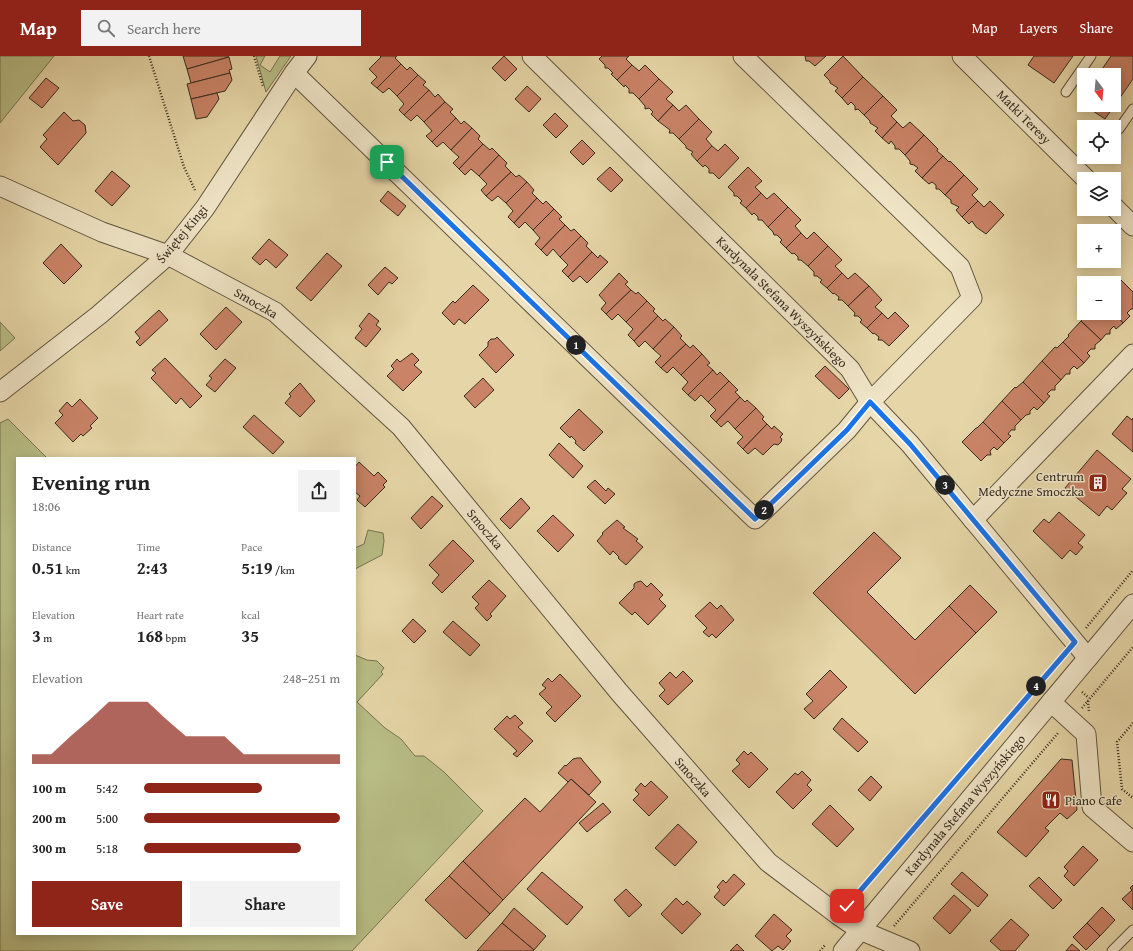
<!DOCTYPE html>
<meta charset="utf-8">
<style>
:root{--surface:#fff;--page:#f2f2f2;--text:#222;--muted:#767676;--accent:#8f2418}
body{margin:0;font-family:"Gentium Book Plus",serif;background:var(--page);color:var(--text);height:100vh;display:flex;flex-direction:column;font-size:15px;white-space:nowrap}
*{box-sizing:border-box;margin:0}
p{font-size:13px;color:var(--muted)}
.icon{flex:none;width:22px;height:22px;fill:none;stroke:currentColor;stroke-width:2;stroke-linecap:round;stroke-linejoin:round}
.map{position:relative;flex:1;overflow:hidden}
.side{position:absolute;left:16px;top:401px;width:340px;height:478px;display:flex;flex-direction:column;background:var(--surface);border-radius:0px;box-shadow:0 2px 10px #0003}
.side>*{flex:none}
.needle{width:26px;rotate:164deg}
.fabs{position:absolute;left:1077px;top:12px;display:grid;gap:8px}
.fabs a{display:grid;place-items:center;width:44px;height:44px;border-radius:0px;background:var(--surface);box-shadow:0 2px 10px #0003;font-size:20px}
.pin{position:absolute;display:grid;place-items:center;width:34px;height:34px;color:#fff;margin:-17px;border-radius:8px;box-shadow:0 2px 6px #0006}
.km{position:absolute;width:20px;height:20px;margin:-10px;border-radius:50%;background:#222;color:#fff;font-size:11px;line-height:20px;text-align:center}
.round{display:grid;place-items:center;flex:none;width:42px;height:42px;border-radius:0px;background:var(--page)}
.overview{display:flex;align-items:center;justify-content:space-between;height:68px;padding:0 16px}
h1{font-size:22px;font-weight:600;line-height:30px}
.metrics{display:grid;grid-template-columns:repeat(3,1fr);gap:6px;height:68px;padding:4px 16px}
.metrics div{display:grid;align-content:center}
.metrics b{font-size:17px;font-weight:600}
.metrics small{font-size:11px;font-weight:400}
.metrics p{font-size:11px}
.chart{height:112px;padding:8px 16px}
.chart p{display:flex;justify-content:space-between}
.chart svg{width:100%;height:72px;margin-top:4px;fill:var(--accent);opacity:.7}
.action{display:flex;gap:8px;margin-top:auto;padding:8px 16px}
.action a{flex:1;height:46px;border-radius:0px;background:var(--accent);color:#fff;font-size:16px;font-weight:600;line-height:46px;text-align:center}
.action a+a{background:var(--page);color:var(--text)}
ul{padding:0 16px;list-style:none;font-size:13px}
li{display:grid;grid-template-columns:64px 48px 1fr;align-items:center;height:30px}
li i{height:10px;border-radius:5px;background:var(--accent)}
header{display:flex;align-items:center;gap:24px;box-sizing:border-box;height:56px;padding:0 20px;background:var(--accent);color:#fff}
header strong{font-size:19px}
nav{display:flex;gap:22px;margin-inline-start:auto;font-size:14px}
.search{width:280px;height:36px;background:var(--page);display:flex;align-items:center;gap:10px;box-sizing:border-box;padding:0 14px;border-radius:0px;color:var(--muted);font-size:15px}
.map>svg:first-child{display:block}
</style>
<header>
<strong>Map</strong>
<div class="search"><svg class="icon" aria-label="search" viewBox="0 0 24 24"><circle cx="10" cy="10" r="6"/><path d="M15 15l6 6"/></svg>Search here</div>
<nav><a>Map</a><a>Layers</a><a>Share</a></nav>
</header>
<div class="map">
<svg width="1133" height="895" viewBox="0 0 1133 895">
<rect width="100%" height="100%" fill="#e6d6a7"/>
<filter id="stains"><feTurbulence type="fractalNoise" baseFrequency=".005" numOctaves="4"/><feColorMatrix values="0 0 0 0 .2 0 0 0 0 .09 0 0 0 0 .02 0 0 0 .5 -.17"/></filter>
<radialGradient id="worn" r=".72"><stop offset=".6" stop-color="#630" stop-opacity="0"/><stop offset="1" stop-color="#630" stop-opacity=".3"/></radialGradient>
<g fill="#b8bd85" stroke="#767453">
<path d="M0,0H54L0,67Z"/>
<path d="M256,0H265L260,9L270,16L280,0H291L266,36Z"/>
<path d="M0,266L15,282L0,295Z"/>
<path d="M8,363L47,402H17V878H355V599L367,604L377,605L384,612L381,616L383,618L357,646L385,672L401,683L415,700H424L444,716L483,755L352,895H0V367Z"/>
<path d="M368,474L383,477L384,485L382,499L355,513V492L364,488Z"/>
</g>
<g fill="#ca8367" stroke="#352c21">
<path d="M183,0H228L229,1L187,13Z"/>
<path d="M380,0H397L395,2L401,8L377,32L371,27L377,21L369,13L381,1Z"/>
<path d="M504,0L517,13L505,25L492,12Z"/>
<path d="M602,0H629L626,3L632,9L617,24L611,18L613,17L608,12H605V9L599,3Z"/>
<path d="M805,0H826L815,10L809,5H806Z"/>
<path d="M843,0L863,21L842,42L835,35L838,32L830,27V25L824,19Z"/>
<path d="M1034,0H1073L1054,27L1028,9Z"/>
<path d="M1111,0H1133V23L1105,63L1084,49H1114V19H1098Z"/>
<path d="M229,1L232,13L229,14L230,17L191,27L187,13Z"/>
<path d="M401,8L407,14L410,11L418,19L397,40L389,32L383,37L377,32Z"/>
<path d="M632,9L639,15L645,9L659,23L639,43L633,37H629V33L625,29L624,31L617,24Z"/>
<path d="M230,17L232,24L225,35L191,43L187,28Z"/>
<path d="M418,19L426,26L423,29L429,34L404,59L399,54L404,48L397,40Z"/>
<path d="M863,21L883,40L864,59L858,53L855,54V50L851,46L848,49L842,42Z"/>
<path d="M46,22L59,32L42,52L29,42Z"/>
<path d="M659,23L673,36L666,43L673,49L658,65L651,58L653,56L649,52L645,53V50L639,43Z"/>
<path d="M527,30L541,43L529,56L515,43Z"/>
<path d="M429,34L435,41L438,38L445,46L424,66L417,59L411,65L404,59Z"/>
<path d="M217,37L219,43L207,61L196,63L191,43Z"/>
<path d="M883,40L897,54L891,60L897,66L882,82L875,75L878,72L870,67V65L864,59Z"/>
<path d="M445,46L453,53L450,56L456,62L432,86L426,80L432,75L424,66Z"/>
<path d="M673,49L679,55L686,49L699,63L679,83L673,77H669L670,74L658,65Z"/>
<path d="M64,56L73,65L79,64L85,69L86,77L58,109L40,91L47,83L43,79Z"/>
<path d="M555,57L568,70L556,82L543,69Z"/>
<path d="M456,62L461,68L464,65L472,72L451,94L443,86L437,91L432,86Z"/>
<path d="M699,63L712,76L706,83L712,90L697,105L691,98L693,96L686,92V90L679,83Z"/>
<path d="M897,66L903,72L910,66L924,79L905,99L899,93H895V90L891,85L889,88L882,82Z"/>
<path d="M472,72L480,80L478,83L483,88L459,113L453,107L459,101L451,94Z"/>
<path d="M924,79L938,93L937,95L943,100L922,122L915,115L918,112L914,109L910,108V105L905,99Z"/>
<path d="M582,84L595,97L583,109L570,96Z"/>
<path d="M483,88L490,94L492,92L499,99L479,120L471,113L465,119L459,113Z"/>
<path d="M725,88L739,102L719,123L713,117H709V113L705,109L703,111L697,105L712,90L718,95Z"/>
<path d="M499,99L507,107L505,110L511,116L486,140L481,134L487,128L479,120Z"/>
<path d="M943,100L949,106L950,105L964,119L945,139L939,133H936V129L932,126L929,128L922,122Z"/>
<path d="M610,111L623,124L611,136L597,123Z"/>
<path d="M748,111L762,125L755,131L761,137L746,152L740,147L742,145L737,140H734V137L728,131Z"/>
<path d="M112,115L130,130L112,150L95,135Z"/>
<path d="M511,116L516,121L519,119L527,126L506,147L498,140L492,145L486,140Z"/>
<path d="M964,119L978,133L972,139L978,145L962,161L956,154L959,151L951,147V144L945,139Z"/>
<path d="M527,126L534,134L532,137L537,142L514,167L508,161L513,155L506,147Z"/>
<path d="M388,135L406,150L398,160L380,145Z"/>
<path d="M761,137L767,143L774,137L788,151L768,171L762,164H758V161L754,157L752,159L746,152Z"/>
<path d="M537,142L543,148L546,145L554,153L533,174L525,166L519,172L514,167Z"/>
<path d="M978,145L984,151L990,145L1004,159L986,178L976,171L972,165L969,168L962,161Z"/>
<path d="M788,151L801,164L795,170L801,177L786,192L780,186L782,184L777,179H774L773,176L768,171Z"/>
<path d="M554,153L562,161L559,163L565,169L541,194L535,188L540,182L533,174Z"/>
<path d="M565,169L571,175L574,173L581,180L560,201L553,193L547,200L541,194Z"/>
<path d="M814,176L828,190L808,210L801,204H798V201L794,197L792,198L786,192L801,177L807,183Z"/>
<path d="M581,180L588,187L586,190L592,196L568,221L562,215L568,209L560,201Z"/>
<path d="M269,183L288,199L276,212L266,203L260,209L252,202Z"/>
<path d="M61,188L82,210L64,228L43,207Z"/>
<path d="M828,190L842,204L835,210L842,217L827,232L820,226L822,224L817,220H814V216L808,210Z"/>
<path d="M592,196L598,202L600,199L608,206L587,227L580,220L573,226L568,221Z"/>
<path d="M327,197L342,210L311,245L296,232Z"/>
<path d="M385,211L398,222L392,228L389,226L378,239L368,229Z"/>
<path d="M619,217L628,226L625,228L631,234L606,258L601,253L606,247L599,239Z"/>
<path d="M842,217L848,223L855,217L869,230L848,250L842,244H838L839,241L834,237L833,238L827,232Z"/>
<path d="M1121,224L1133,236V253H1131L1127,257L1130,260L1123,267L1114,257V232Z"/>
<path d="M473,229L489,244L465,268L459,263L454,269L442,257L453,245L455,247Z"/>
<path d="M869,230L882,244L875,251L882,257L867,272L860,266L862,264L858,260H854L855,257L848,250Z"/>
<path d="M631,234L636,238L638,236L647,245L626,266L618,258L612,264L606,258Z"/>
<path d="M647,245L655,253L653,255L658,260L634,285L628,279L633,273L626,266Z"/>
<path d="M226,251L242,266L216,294L200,278Z"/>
<path d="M159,254L168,264L140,290L136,286L140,282L135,276Z"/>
<path d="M895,256L909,270L889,290L882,284H878L879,281L874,277L873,278L867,272L882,257L888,263Z"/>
<path d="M369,257L379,265L376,269L381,273L366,291L355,282L362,273L359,270Z"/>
<path d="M1089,257H1114L1123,267L1116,273L1114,270L1110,274V278H1106L1101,284L1081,265Z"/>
<path d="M658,260L663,265L665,263L674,271L653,293L645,285L639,291L634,285Z"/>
<path d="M1081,265L1101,284L1095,289V293H1091L1087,297L1090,300L1084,307L1063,286L1069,280L1068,279Z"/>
<path d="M674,271L682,280L680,282L686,288L661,312L655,306L661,300L653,293Z"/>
<path d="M497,281L514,299L496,317L479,299L488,290V286L491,283H495Z"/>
<path d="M1063,286L1084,307L1077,313L1074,310L1070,314V318H1066L1061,324L1042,305L1055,291L1057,292Z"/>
<path d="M686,288L690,292L693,289L702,298L681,319L673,311L667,317L661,312Z"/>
<path d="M412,297L419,304L414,309L422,316L403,335L387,320L394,313L391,310L397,303L400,306Z"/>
<path d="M702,298L710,307L707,309L713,314L688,339L682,333L688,326L681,319Z"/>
<path d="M165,302L202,340L190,352L181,342L176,348L151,322L156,317L152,314Z"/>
<path d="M225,303L236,312L215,336L206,329L212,322L209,320Z"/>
<path d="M1042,305L1061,324L1055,330V334H1051L1047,338L1050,340L1044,347L1023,326Z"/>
<path d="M825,310L849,333L839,343L815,320Z"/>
<path d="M713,314L717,319L720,316L729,325L708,346L701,339L695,345L688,339Z"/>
<path d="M483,322L494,334L475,352L464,340Z"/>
<path d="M729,325L738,334L735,336L740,341L716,366L710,360L716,354L708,346Z"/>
<path d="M1023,326L1044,347L1037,354L1034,351L1030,355V358L1026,359L1021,364L1002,345L1015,331L1016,332Z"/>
<path d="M300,327L315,345L300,361L285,347L291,340L289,338Z"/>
<path d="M740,341L745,346L747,344L756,352L735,373L728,365L721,371L716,366Z"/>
<path d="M80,343L98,362L90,370L92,372L83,380L81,378L73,386L55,367L63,359L59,355L67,346L72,351Z"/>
<path d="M1002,345L1021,364L1015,370V374H1011L1008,378L1011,380L1004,387L983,366Z"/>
<path d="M756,352L764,361L762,363L767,368L743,393L737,387L743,381L735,373Z"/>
<path d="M579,353L603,376L584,395L575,387L576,385L571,380L570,382L560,372Z"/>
<path d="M254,359L284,386L273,398L243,371Z"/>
<path d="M1127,360L1132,364L1133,362V396L1112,378Z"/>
<path d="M983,366L1004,387L997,394L994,391L990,395L991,399H987L981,405L962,386L976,372H977Z"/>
<path d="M767,368L772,373L774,370L783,378L780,381L782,383L781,386L778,389L774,388L763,399L755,392L748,398L743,393Z"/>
<path d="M559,387L583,410L573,422L549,399Z"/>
<path d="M1097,394L1131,423L1122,433L1127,437L1112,454L1107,450L1099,460L1065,432Z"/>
<path d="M359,406L374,420L378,416L387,425L383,429L385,431L365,451L357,444L360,440L355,436V411Z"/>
<path d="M595,424L606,435L608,432L615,438L605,448L587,431Z"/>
<path d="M432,440L443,450L421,473L411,462Z"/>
<path d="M521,442L530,452L510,473L500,463Z"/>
<path d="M1059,456L1085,479L1078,487L1083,491L1076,499L1070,494L1062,503L1033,475L1044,463L1049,467Z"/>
<path d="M553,459L574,479L558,496L537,475Z"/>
<path d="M617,464L625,471L623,472L638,483L636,485L643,491L626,509L618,502L619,501L613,495L610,499L597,485L603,478L602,477Z"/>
<path d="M874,476L901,502L867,536L915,584L949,550L976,577L915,638L813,537Z"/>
<path d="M453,484L474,505L442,537L432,527L439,519L429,509Z"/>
<path d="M489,524L506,540L490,558L492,560L487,565L475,552L479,548L472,541Z"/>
<path d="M641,525L647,531L651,527L663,539L659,543L666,550L648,569L635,556L632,559L619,547L634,532V528L637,526Z"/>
<path d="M970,529L997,556L976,577L949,550Z"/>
<path d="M710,546L717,553L721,549L734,564L716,582L712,578L709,581L703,576L707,572L695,560Z"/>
<path d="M413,563L426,575L414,587L402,575Z"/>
<path d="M453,565L480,589L470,600L443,576Z"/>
<path d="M830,614L847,631L814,663L804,653L813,645L806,638Z"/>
<path d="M683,615L693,625L668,649L659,640L665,634L659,627L670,616L676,622Z"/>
<path d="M560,618L581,640L555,666L546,657L552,651L539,638L546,632L542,629L548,622L552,626Z"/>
<path d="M515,659L523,667L518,671L533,685L517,701L513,698L517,695L494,673L507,660L510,663Z"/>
<path d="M842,662L868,686L858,696L833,673Z"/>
<path d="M744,695L748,699L751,696L768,713L749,732L732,715L740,708L736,704Z"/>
<path d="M577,702H581L583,705L601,726L589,739L571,723L568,726L558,717L565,709L566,710L573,703Z"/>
<path d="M1061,703L1072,704L1077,754L1067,763L1060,757L1045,772L1049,775L1026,801L997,776Z"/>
<path d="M802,715L811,724L807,729L812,734L793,753L776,736L795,717L798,719Z"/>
<path d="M871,720L882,731L870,745L858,734Z"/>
<path d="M571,723L596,746L503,844L463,805L525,742L540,756Z"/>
<path d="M651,725L668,741L649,760L633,744L639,738L635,734L641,727L645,731Z"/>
<path d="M603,747L611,756L587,776L579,767Z"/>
<path d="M830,749L854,773L837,791L812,768Z"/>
<path d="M678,768L697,786L675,810L655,792Z"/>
<path d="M1083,790L1098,804L1074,830L1064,820L1068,815L1064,811Z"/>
<path d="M463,805L503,844L490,858L449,820Z"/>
<path d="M542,816L583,851L567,869L527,833Z"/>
<path d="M962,816L988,839L978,851L951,828Z"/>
<path d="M734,818L745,828L724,850L714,841L720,834L717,831L723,824L726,827Z"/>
<path d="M449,820L490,858L466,883L425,844Z"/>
<path d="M1039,821L1062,844L1053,853L1029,830Z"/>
<path d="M1133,829V854L1122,843L1132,834L1130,832Z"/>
<path d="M626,833L642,849L629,861L614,844Z"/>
<path d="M954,839L971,854L950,878L933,862Z"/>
<path d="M676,842L683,849L687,845L701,858L682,878L661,858Z"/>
<path d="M1102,851L1115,864L1100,880L1087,867Z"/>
<path d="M514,852L546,880L534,894L502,867Z"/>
<path d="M774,858L792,874L786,880L791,885L783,894L778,890L772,895L755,880Z"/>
<path d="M1011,863L1029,879L1015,895H1001L990,885Z"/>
<path d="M502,867L534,894L533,895H477Z"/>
<path d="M1087,867L1100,880L1086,894L1073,881Z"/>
<path d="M737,888L744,895H730Z"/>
<path d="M1072,888L1080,895H1066Z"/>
</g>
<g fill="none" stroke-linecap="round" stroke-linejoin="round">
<g stroke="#615642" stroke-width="11">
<g id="lane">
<path d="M1066,36L1091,0"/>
<path d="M1119,73L1133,53"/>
<path d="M1112,895L1133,874"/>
</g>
</g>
<g stroke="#615642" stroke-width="21">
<g id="street">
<path d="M532,0L850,313L870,346L910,388L1088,602"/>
<path d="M962,0L1086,123"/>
<path d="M294,17L755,463L847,374L870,346L972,242L960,211L743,0"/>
<path d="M0,130L102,176L168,199L275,256L401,371L619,636L768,806L838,859L860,874L910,895"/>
<path d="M1114,151L1133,170"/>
<path d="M0,336L99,259L168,199L205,152L294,17L307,0"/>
<path d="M973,464L1133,298"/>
<path d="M1051,646L1086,678L1092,751L1133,786"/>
<path d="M843,895L1133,548"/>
</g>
</g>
<g stroke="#352c21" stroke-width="2.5" stroke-dasharray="1 2" stroke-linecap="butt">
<path d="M149,0L184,111L195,134"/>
<path d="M254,0L263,30"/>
<path d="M1086,572L1133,514"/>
<path d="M1082,636L1089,642"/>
<path d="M1088,645L1089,656"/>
<path d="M1082,652L1133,591"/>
<path d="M1133,667L1117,686L1122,733L1133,742"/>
<path d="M850,846L953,729L1064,599"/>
<path d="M894,870L1058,677"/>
<path d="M820,895L825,889"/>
</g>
<use href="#lane" stroke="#efe4c6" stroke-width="9"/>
<use href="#street" stroke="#efe4c6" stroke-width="19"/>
</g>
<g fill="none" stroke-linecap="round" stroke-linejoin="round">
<g stroke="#fff" stroke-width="8">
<path id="route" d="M387,106L755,463L847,374L870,346L910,388L1075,586L847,850"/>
</g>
<use href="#route" stroke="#1a73e8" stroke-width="5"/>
</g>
<defs>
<g id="building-square" transform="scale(1)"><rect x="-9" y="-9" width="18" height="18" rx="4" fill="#8f2418" stroke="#efe4c6"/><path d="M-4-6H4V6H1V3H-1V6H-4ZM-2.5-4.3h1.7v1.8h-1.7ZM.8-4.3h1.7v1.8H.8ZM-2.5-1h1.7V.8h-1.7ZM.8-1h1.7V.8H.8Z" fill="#fff"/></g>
<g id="restaurant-square" transform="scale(1)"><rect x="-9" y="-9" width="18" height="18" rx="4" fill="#8f2418" stroke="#efe4c6"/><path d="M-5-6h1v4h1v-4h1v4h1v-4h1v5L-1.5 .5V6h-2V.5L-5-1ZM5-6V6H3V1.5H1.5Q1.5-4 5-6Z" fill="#fff"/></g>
</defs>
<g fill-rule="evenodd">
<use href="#building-square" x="1098" y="427"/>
<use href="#restaurant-square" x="1051" y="744"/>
</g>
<g text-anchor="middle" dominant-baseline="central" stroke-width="3" stroke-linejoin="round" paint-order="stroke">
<g font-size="13" fill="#352c21" stroke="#efe4c6">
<text transform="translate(1024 61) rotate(45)">Matki Teresy</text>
<text transform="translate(182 178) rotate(-50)">Świętej Kingi</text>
<text transform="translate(782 246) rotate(45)">Kardynała Stefana Wyszyńskiego</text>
<text transform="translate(256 247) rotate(30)">Smoczka</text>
<text transform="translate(485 473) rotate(50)">Smoczka</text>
<text transform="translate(693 721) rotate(49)">Smoczka</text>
<text transform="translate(965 749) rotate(-50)">Kardynała Stefana Wyszyńskiego</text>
</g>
<g font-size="13" fill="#352c21" stroke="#efe4c6" text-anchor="end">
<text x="1084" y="420">Centrum<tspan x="1084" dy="15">Medyczne Smoczka</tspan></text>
<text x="1065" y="744" text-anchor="start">Piano Cafe</text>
</g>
</g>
<rect width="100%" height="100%" filter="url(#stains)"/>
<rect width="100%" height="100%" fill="url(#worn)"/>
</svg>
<div class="fabs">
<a><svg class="needle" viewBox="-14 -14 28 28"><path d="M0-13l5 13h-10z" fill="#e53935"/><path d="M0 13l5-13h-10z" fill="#767676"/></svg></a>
<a><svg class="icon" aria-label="locate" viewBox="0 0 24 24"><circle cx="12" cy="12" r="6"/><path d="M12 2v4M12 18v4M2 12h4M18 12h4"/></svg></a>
<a><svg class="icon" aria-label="layers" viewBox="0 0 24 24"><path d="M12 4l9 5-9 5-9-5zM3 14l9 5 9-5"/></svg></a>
<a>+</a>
<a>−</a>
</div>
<div class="pin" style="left:387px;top:106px;background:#1e9e55"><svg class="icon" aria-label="arrive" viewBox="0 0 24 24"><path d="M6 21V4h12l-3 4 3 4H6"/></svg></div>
<div class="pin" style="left:847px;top:850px;background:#d93025"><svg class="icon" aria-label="check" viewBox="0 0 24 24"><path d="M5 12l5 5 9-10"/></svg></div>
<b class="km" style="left:576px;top:289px">1</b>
<b class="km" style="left:764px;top:454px">2</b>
<b class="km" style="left:945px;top:429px">3</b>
<b class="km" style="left:1036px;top:630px">4</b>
<section class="side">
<div class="overview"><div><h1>Evening run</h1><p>18:06</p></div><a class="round"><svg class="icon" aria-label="share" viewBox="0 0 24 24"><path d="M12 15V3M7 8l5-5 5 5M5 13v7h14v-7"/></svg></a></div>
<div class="metrics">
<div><p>Distance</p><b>0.51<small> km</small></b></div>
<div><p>Time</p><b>2:43</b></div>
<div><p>Pace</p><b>5:19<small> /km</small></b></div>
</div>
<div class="metrics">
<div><p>Elevation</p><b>3<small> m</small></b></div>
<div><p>Heart rate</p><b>168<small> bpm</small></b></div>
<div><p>kcal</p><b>35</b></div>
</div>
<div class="chart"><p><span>Elevation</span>248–251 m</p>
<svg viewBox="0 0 160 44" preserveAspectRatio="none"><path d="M0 44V38L10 38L20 27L30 17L40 6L50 6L60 6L70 17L80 27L90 27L100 27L110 38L120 38L130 38L140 38L150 38L160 38V44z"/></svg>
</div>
<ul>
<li><b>100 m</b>5:42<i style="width:60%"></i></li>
<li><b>200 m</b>5:00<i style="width:100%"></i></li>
<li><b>300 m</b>5:18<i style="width:80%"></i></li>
</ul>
<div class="action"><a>Save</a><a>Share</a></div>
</section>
</div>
